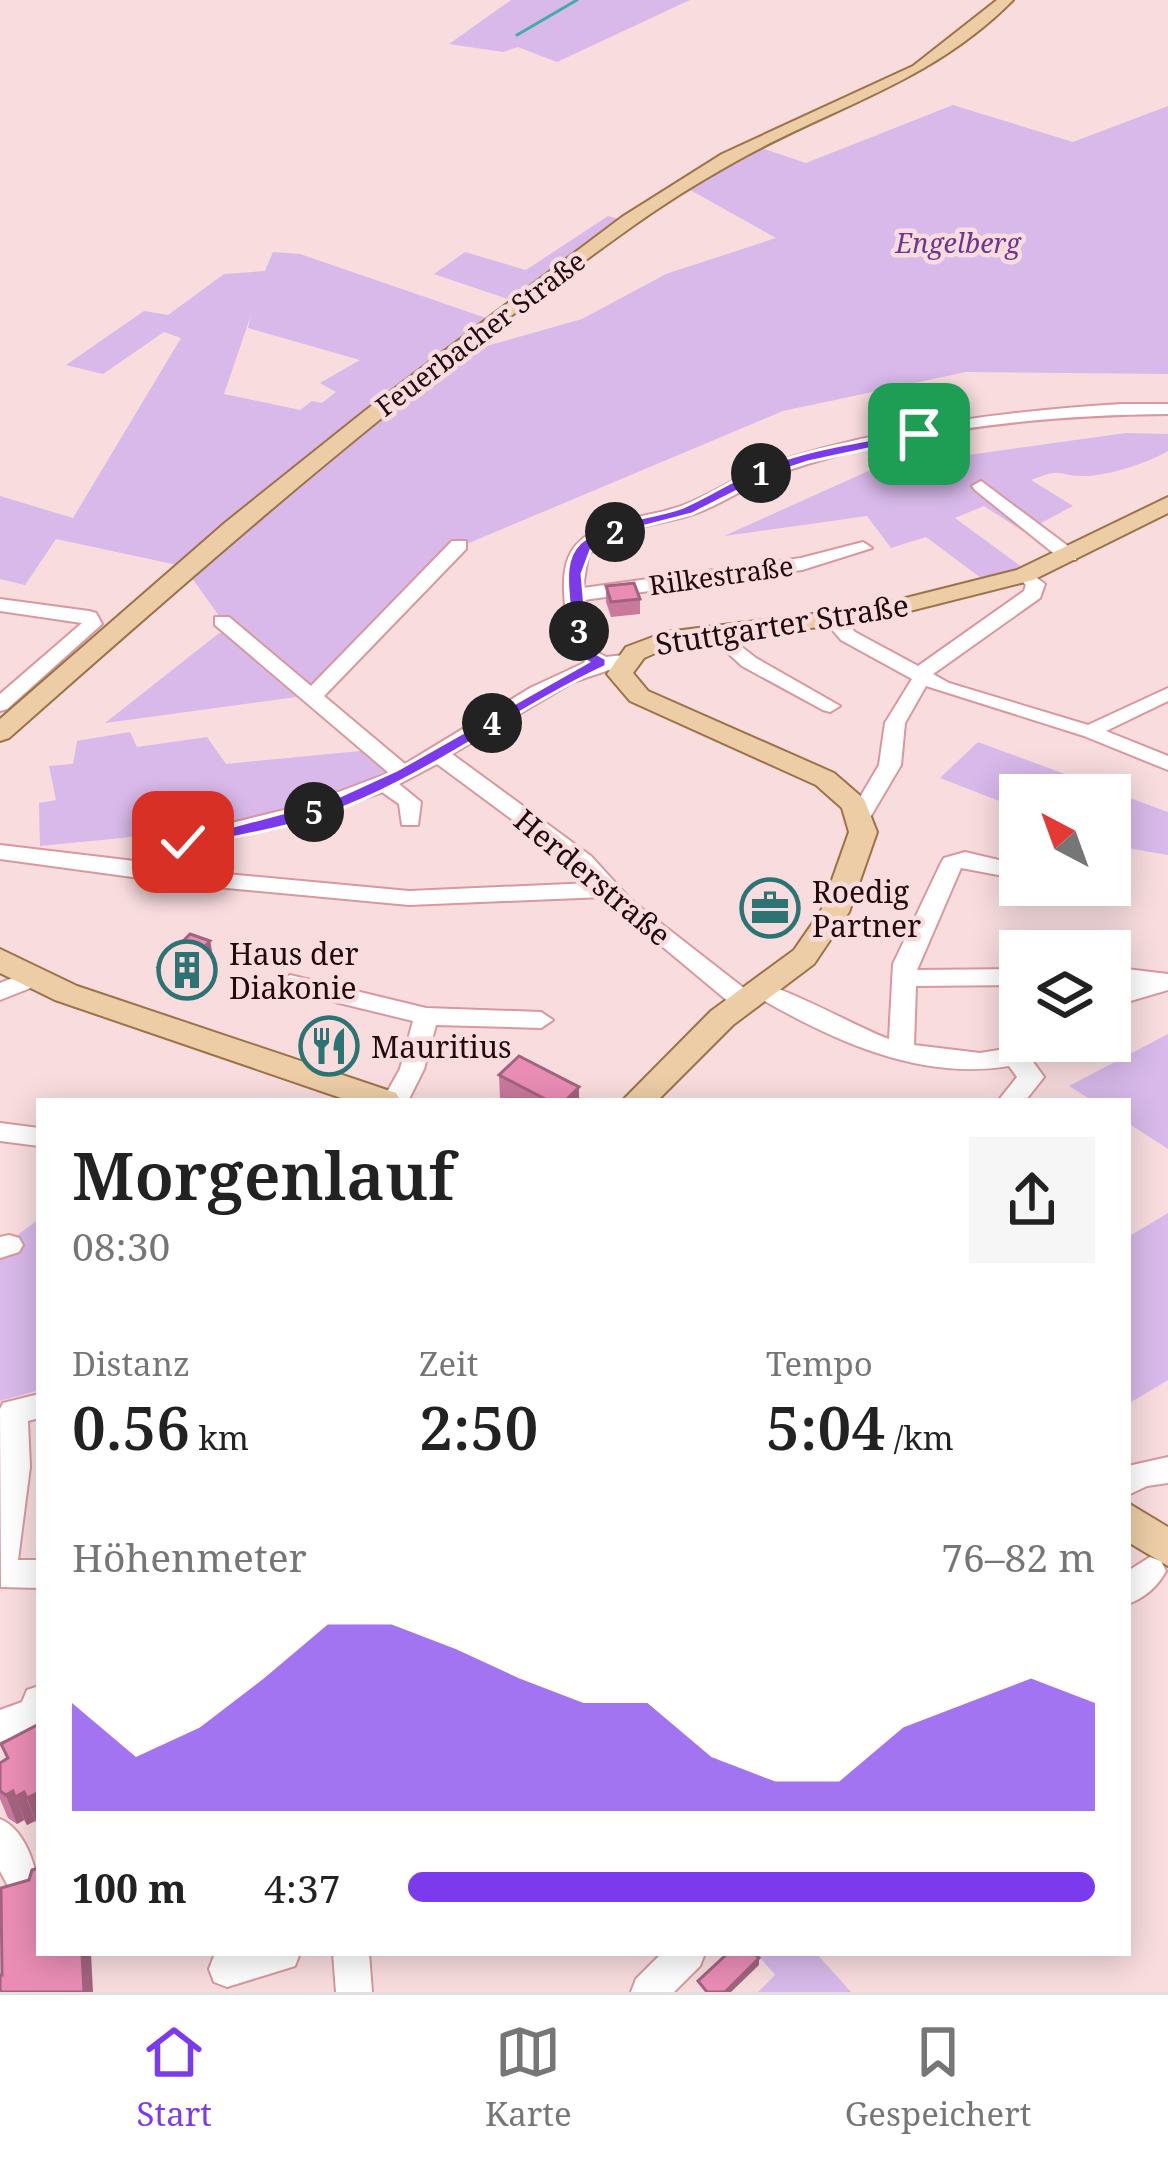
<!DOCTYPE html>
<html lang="de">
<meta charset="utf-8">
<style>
:root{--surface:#fff;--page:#f6f6f6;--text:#222;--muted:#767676;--line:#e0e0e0;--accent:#7c3aed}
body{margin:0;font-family:"Noto Serif",serif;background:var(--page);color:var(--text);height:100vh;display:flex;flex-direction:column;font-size:45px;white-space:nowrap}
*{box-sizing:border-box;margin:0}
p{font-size:39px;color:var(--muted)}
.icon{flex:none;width:66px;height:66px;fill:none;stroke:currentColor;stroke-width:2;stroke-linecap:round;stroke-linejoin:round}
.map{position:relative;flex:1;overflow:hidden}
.panel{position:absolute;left:36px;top:1098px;width:1095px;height:858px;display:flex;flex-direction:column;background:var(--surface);border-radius:0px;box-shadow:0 6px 30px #0003}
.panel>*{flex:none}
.needle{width:78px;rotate:319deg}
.tools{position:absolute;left:999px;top:774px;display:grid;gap:24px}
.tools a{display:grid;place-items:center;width:132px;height:132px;border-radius:0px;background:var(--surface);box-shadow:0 6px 30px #0003;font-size:60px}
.pin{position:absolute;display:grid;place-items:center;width:102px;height:102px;color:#fff;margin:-51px;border-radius:24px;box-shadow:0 6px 18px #0006}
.km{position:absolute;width:60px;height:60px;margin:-30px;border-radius:50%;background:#222;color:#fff;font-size:33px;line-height:60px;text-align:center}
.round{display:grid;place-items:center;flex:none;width:126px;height:126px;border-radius:0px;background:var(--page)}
.headline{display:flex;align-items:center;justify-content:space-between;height:204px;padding:0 36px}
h1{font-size:66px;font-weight:600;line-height:90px}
.figures{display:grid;grid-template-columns:repeat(3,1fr);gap:18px;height:204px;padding:12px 36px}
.figures div{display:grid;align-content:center}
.figures b{font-size:60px;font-weight:600}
.figures small{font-size:33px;font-weight:400}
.figures p{font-size:33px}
.chart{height:336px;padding:24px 36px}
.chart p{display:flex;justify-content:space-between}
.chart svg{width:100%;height:216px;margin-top:12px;fill:var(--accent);opacity:.7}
ul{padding:0 36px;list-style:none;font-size:39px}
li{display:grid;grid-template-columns:192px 144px 1fr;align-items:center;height:90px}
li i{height:30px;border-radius:15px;background:var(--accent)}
.dock{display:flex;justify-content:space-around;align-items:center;height:168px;border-top:3px solid var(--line);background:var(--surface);font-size:33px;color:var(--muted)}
.dock a{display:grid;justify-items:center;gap:6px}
.dock .active{color:var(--accent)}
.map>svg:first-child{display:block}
</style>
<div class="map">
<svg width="1168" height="1992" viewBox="0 0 1168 1992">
<rect width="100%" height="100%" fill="#f8dcde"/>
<g fill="#d8b9ea" fill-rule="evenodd">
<path d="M511,0H690L557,62L518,47L503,52L449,44Z"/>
<path d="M953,105L1073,142L1168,106V374L966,372L783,411L457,548L304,696L105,723L218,634L229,630L192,578L459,354L582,319L666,274L776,238L683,186L758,147L806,163Z"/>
<path d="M608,216L623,220L514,301L434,274L465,252L526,270Z"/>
<path d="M273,252L300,254L489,319L182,566L56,539L25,585L0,579V496L73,518L181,338L164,332L103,374L66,365L144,311L168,315L224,274L265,271ZM251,315L248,328L360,360L320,383L336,392L322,403L312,401L300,410L224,394Z"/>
<path d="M1126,433L1168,434V451C1145,464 1111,475 1085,476C1056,477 1066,466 1031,480L1073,506L1024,532L984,506L955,518L1023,568L981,578L926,537L891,548L867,516L724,536L875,468Z"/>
<path d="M130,732L137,747L207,737L226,764L360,751L390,774C280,825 158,835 40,846L39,803L56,800L49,766L73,764L77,741Z"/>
<path d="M978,742L1168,812V855L1110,845V795H1020V809L940,778Z"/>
<path d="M1168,1034V1149L1128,1123V1101H1093L1069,1086Z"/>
<path d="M1168,1213V1380L1128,1404V1237Z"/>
<path d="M39,1219V1402L36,1391L0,1401V1248Z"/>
<path d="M756,1953H816L851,1992H758L775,1975Z"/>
</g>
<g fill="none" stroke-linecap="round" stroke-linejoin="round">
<path stroke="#42aca9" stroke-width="3" d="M517,35L577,0"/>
<g stroke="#d8989e" stroke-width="4">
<g id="minor">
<path d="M1122,404H1168V414C1037,415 904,430 780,473C751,483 726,502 697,513C662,526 614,525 588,555L583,588L801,558L863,542L872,548L802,570L584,600L593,650L606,657L633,654V662L573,682L452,754L591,856L631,900L754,996L757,1002L754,1008H736L603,897L409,905L184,884L0,859V845L143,862L159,841L304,805L389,773L215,625V617H229L311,686L452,541H466V549L324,696L405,764L530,688L586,662C567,652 567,625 565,605C563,585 562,560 577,544C602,518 647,518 679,507C711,496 738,475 770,464C884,427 1003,411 1122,404ZM437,764L575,866L591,883L409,891L184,870L166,861L175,851L319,814L382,792L399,804L402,825H418L421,802L399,784Z"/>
<path d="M981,481L1076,552V560H1062L975,490L972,486Z"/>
<path d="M1025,569L1045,584L1040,598L933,674L949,683L1088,725L1168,688V701L1106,731L1168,756V770L1084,736L926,686L905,723L901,765L868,821H852L849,816L879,765L885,723L912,679L841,640L824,620L834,614L841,616L855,632L918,666L1024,591L1026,585L1016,575Z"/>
<path d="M0,599L89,611L96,613L102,624L7,709L0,711V694L82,623L0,611Z"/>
<path d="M716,627L756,658L840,706L830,712L823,710L742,666L706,633Z"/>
<path d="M965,852L1020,865V879L961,868L917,970L1020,969V985L916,986L914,1045L980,1053L1011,1048L1026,1041H1059L1056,1047L1031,1059L1044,1077L1025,1101H998L1017,1077L1009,1066C919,1081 832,1040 756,996L752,990L756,984C773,980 862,1030 889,1039L893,964L941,863L944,858Z"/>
<path d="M1076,885L1110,884L1125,892L1114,899L1079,890Z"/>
<path d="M1110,967L1168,974V990L1110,1007V991L1131,985L1110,983Z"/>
<path d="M30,971L38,973L42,979L38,985L0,1000V983Z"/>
<path d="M290,975L426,1008L541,1012L553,1020L541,1028L436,1025L424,1069L408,1101H382L400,1069L413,1021L282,989L278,983Z"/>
<path d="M0,1123L39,1128V1146L0,1141Z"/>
<path d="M9,1235L19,1238L23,1245L19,1252L0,1258V1237Z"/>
<path d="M39,1394V1418L28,1421L30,1467L18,1560H39V1588L1,1587L0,1409L3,1403Z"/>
<path d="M1168,1457V1483L1147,1486L1128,1495V1466Z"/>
<path d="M1150,1557L1161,1561L1166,1571C1158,1586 1144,1598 1128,1604V1571Z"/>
<path d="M39,1686V1726L0,1742V1710L22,1702L27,1690Z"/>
<path d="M0,1819C28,1831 39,1874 39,1902L28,1906L16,1901L0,1871Z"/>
<path d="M222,1953H300L295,1966L227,1987L214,1982L209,1969L214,1956Z"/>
<path d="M333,1953H369L372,1992H336Z"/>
<path d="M662,1953H705L700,1966L674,1992H631L636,1979Z"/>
</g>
</g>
<g stroke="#9c7349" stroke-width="4">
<g id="major">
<path d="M997,0H1013C930,84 831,107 733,163C699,182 665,203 633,226C413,382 210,560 9,738L0,741V719L226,522L366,410L622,217L722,154L913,66Z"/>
<path d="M1168,497V513L1033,580L870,621L676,644L644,658L633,673L648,691L834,773L864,799L877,832L849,912L814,964L733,1025L657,1101H622L711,1011L794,950L821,911L849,832L842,808L816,785L630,701L607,674L626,647L666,632L870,607L1017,570Z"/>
<path d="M0,949L77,986L396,1093L401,1101H350L55,1000L0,973Z"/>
<path d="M1128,1503L1168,1527V1566L1128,1542Z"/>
</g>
</g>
<use href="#minor" fill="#fff" fill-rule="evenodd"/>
<use href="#major" fill="#eccda6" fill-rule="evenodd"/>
</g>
<g fill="#c8799c">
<path d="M606,586L640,599V614L611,617L606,602Z"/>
<path d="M751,897L794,911L783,927L750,913Z"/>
<path d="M210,941L213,957L182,990L161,983L158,967Z"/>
<path d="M499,1075L579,1101H504L500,1099Z"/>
<path d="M39,1724L38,1827L35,1821L27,1825L24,1820L17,1824L8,1818L0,1799V1763L7,1758Z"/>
</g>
<g fill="#a3637f">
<path d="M796,896L794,911L783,927L784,911Z"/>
<path d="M210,941L213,957L182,990L179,974Z"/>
<path d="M579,1087V1101H565Z"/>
<path d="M13,1791L24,1820L17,1824L6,1795Z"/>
<path d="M24,1792L35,1821L27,1825L15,1797Z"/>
<path d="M39,1792V1826L38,1827L27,1798Z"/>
<path d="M82,1953H91L93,1992H84Z"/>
<path d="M759,1958V1965L731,1992H725Z"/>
</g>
<g fill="#e98db5" stroke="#a3637f" stroke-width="3">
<path d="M634,583L640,599L611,602L606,586Z"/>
<path d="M765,883L796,896L784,911L751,897Z"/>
<path d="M190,934L210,941L179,974L158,967Z"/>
<path d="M519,1056L579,1087L565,1101H549L499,1075Z"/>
<path d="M39,1724V1792L27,1798L24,1792L15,1797L13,1791L6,1795L0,1791V1763L8,1758L1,1744Z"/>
<path d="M39,1868V1953H82L84,1992H0V1975H2L1,1888L29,1880L32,1870Z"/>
<path d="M728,1953H754L759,1958L725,1992H707L698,1981Z"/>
</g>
<path fill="#7c3aed" stroke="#fff" stroke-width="3" d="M919,430L924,437L808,462L769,475L692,514L630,530L592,547L582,574L588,642L592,651L606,659V666C516,708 437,770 345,807C294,828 237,836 183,848L174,842L331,800L397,770L588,662C570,651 572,633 570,614C569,591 561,561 580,543C605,519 652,519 683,507C709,496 732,480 758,469C808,448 866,441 919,430Z"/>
<defs>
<g id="office-ring" transform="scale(3)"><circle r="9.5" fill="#f8dcde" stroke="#2b7473" stroke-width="1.5"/><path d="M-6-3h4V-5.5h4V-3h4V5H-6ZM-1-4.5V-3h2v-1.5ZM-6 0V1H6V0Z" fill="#2b7473"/></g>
<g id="building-ring" transform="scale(3)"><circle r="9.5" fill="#f8dcde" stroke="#2b7473" stroke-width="1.5"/><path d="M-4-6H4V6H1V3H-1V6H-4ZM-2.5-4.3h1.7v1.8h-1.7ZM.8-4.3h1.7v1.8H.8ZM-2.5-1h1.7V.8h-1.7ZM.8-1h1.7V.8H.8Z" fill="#2b7473"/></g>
<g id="restaurant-ring" transform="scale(3)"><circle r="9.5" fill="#f8dcde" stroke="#2b7473" stroke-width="1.5"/><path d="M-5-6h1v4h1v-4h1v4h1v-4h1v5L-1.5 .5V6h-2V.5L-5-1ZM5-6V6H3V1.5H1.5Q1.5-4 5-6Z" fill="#2b7473"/></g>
</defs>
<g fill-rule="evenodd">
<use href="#office-ring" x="770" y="908"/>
<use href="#building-ring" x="187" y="970"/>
<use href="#restaurant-ring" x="329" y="1046"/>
</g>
<g text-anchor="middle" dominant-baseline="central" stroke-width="9" stroke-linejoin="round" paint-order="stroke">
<g font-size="27" font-style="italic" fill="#71358f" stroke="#f8dcde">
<text x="958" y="242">Engelberg</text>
</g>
<g font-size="27" fill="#200a0d" stroke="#f8dcde">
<text transform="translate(480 333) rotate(-37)">Feuerbacher Straße</text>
<text transform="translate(721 575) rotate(-8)">Rilkestraße</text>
</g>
<g font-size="30" fill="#200a0d" stroke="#f8dcde">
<text transform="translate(782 624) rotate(-9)">Stuttgarter Straße</text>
<text transform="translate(593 877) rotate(40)">Herderstraße</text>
</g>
<g font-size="30" fill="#200a0d" stroke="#f8dcde" text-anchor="start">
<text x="812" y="891">Roedig<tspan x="812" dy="34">Partner</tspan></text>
<text x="229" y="953">Haus der<tspan x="229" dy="34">Diakonie</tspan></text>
<text x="371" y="1046">Mauritius</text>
</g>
</g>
</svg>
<div class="tools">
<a><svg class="needle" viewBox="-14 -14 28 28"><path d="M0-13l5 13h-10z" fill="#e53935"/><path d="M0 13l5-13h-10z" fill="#767676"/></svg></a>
<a><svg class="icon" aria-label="layers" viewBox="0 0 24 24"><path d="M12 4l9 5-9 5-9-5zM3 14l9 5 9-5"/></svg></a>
</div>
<div class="pin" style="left:919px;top:434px;background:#1e9e55"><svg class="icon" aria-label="arrive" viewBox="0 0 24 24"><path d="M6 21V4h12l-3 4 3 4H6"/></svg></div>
<div class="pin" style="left:183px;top:842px;background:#d93025"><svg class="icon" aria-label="check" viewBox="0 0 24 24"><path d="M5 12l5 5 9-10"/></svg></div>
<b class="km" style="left:761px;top:473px">1</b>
<b class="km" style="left:615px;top:532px">2</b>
<b class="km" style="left:579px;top:631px">3</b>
<b class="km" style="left:492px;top:723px">4</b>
<b class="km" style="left:314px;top:812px">5</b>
<section class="panel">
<div class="headline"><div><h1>Morgenlauf</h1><p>08:30</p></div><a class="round"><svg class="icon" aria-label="share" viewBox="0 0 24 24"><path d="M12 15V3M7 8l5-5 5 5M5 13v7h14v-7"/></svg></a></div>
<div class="figures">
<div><p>Distanz</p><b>0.56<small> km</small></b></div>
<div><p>Zeit</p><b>2:50</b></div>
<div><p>Tempo</p><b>5:04<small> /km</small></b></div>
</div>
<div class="chart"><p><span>Höhenmeter</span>76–82 m</p>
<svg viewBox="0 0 160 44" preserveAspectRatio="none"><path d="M0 44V22L10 33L20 27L30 17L40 6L50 6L60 11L70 17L80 22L90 22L100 33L110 38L120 38L130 27L140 22L150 17L160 22V44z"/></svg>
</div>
<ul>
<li><b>100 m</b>4:37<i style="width:100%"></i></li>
</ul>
</section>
</div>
<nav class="dock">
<a class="active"><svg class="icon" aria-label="home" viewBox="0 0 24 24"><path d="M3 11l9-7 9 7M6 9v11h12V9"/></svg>Start</a>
<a><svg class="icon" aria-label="map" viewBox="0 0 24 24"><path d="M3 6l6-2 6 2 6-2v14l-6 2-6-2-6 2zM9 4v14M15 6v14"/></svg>Karte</a>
<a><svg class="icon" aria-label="saved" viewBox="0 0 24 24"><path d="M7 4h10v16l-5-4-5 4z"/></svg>Gespeichert</a>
</nav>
